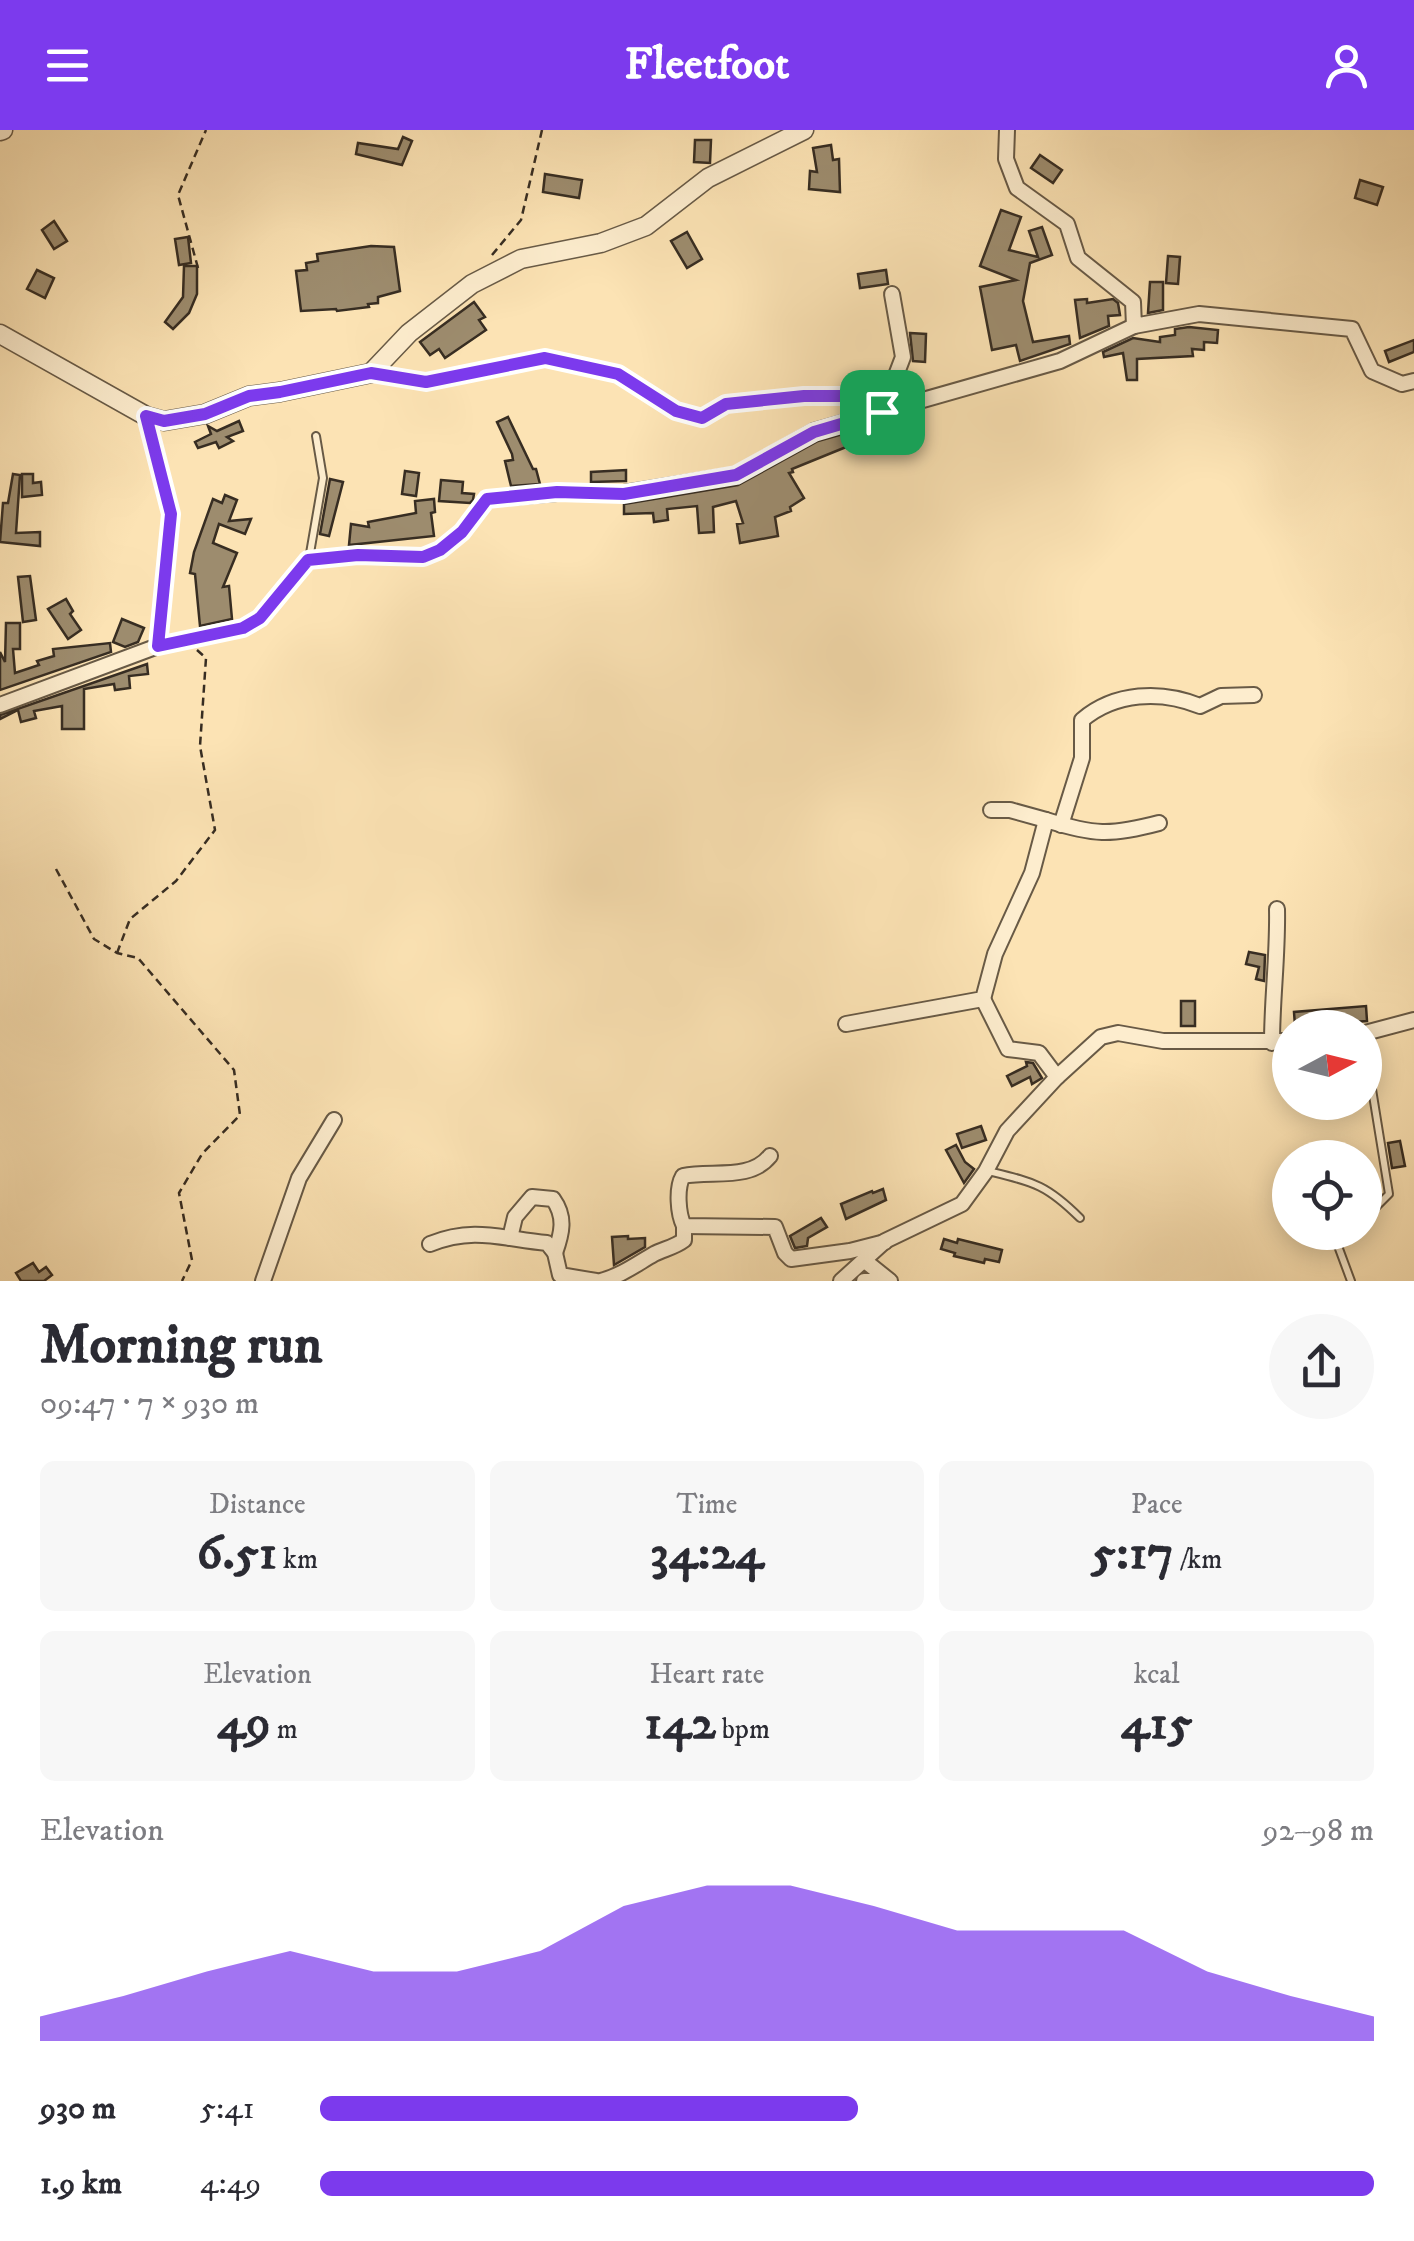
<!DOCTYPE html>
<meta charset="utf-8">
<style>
:root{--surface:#fff;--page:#f7f7f7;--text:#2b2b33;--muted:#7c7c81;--accent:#7c3aed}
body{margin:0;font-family:"IM FELL DW Pica",serif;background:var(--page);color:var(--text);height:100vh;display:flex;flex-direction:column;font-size:38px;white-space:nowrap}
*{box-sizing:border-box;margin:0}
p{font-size:32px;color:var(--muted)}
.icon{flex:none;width:55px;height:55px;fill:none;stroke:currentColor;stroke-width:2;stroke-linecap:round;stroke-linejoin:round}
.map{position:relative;height:1151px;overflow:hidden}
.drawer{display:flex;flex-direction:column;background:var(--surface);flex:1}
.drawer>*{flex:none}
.needle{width:65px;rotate:83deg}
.buttons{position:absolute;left:1272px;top:880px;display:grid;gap:20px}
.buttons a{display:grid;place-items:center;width:110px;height:110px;border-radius:50%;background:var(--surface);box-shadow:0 5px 25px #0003;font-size:50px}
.pin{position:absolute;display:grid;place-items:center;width:85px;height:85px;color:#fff;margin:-42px;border-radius:20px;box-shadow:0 5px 15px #0006}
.round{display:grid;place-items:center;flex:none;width:105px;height:105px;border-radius:52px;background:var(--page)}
.overview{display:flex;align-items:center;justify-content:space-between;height:170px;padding:0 40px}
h1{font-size:55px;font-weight:700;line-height:75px}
.metrics{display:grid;grid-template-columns:repeat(3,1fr);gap:15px;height:170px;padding:10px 40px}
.metrics div{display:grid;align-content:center;border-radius:15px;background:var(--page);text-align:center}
.metrics b{font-size:50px;font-weight:700}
.metrics small{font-size:28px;font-weight:400}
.metrics p{font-size:28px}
.chart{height:280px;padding:20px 40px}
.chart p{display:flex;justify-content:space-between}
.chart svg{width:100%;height:180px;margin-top:10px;fill:var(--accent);opacity:.7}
ul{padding:0 40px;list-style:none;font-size:32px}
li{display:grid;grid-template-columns:160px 120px 1fr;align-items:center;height:75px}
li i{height:25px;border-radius:12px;background:var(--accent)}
header{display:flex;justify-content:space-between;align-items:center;height:130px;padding:0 40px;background:var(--accent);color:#fff;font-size:45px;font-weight:700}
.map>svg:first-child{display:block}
</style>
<header><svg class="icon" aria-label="menu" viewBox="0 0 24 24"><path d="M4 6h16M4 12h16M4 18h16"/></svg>Fleetfoot<svg class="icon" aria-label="person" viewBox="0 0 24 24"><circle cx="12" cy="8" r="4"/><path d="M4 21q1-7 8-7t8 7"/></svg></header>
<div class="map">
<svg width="1414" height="1151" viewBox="0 0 1414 1151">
<rect width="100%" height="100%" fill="#fce3b4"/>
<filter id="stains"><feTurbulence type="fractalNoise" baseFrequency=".002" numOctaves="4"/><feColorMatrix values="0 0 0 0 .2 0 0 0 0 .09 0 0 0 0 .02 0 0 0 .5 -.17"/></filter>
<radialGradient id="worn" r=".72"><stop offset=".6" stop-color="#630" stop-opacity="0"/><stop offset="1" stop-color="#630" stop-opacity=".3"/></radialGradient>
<g fill="#9d8c6e" stroke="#372d22" stroke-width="2.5">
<path d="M403,7L412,11L402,35L356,24L358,13L398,19Z"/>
<path d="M695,10H711L710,33L694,32Z"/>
<path d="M831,15L833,30L839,29L840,62L809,59L810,41L817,42L813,18Z"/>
<path d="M1040,25L1062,40L1053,53L1031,38Z"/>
<path d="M545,44L582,50L579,68L543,62Z"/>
<path d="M1360,50L1383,57L1377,75L1355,68Z"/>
<path d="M1001,80L1021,87L1009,120L1038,127L1029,101L1042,97L1052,125L1030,133L1023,171L1033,212L1069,206L1070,214L1020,231L1016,215L992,220L980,157L1016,150L980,136Z"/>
<path d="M54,91L67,111L54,119L42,100Z"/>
<path d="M687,102L702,129L687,138L671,111Z"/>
<path d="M188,107L191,133L179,135L175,109Z"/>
<path d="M371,116L394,117L400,161L378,167V173L368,174L369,177L337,181L336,179L301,181L296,141L307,140L306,133L318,131L317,124Z"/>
<path d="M1168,126L1180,127L1178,154L1166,153Z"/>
<path d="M184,136H197V164L189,183L173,199L165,192L183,167Z"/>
<path d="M37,140L54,148L45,168L27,159Z"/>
<path d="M886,140L888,154L860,158L858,144Z"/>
<path d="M1150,152H1163V180L1148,183Z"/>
<path d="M1087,169V173L1113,169L1118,173L1120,185L1108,186L1109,196L1080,208L1075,170Z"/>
<path d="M474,172L485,187L479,190L486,200L445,228L439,219L430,225L420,212Z"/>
<path d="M1189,197L1218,200L1217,213L1204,212V220L1192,219L1193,226L1137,229V250H1127L1123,223L1104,227L1103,222L1133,208L1160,212V207L1175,205V199Z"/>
<path d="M910,203L926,204L925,232L913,231Z"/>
<path d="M1414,210V222L1389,232L1385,221Z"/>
<path d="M917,283L919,290L849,311L851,315L792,339L793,342L789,343L804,368L790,377L791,381L775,387L778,406L740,413L737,394L743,393L736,371L713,377L714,402L699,403L697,376L667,379L668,390L654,392L653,383L624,384V374L738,355L818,311Z"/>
<path d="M508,287L533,339H536L540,354L511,356L505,331L513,330L512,324L497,292Z"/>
<path d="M239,291L243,301L227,307L233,311L219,318L216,312L198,318L195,312L211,304L208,296L217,301Z"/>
<path d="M626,340V351L591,352V342Z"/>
<path d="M405,341L419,343L416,366L402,364Z"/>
<path d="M13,344L20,345L16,403L40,402V416L0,412L3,373H8Z"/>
<path d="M22,344H33V353L41,352L42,365L22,367Z"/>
<path d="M330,349L343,352L329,406L320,404Z"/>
<path d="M441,350L463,352L462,363L474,364L473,370L470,373L439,371Z"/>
<path d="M225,365L237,370L229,391L251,389L245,404L219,394L213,413L237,423L223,457L229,456L232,489L200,496L195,444L190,443L194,422L213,369L222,373Z"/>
<path d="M434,369L435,382L431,383L434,406L349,415L351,394L369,397L368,392L416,383L415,371Z"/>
<path d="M30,446L36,490L23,492L18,447Z"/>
<path d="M66,469L73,481L70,484L81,500L68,509L48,479Z"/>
<path d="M122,489L144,498L138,512L125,517L113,512Z"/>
<path d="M6,493H20V519H13L15,543L39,535L37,531L54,526L53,519L110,513L111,522L0,560V522L5,532Z"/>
<path d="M147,534L148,544L129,546L130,558L115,560L114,554L84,559V599H62V576L34,581L36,588L21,592L18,580L0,589V585Z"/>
<path d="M1249,822L1265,825L1264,851L1256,849L1259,837L1246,834Z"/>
<rect x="1181" y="871" width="14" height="25"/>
<path d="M1366,876L1367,891L1295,896L1294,882Z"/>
<path d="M1026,932L1033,933L1042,948L1032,954L1030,947L1012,956L1007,946L1027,936Z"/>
<path d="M981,996L986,1010L962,1018L957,1004Z"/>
<path d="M1400,1011L1405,1036L1392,1038L1388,1013Z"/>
<path d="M956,1015L965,1032L974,1039L964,1053L946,1020Z"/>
<path d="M883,1059L886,1070L846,1089L841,1074L872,1061L873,1063Z"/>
<path d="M821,1088L827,1097L808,1108L807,1116L795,1118L790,1106Z"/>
<path d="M628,1106V1109L645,1108V1117L614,1135L612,1107Z"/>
<path d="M944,1109L957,1113L958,1109L1002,1120L999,1132L985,1129L984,1133L954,1126L955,1123L941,1119Z"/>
<path d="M33,1133L39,1142L46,1137L52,1145L44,1151H21L16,1143Z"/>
</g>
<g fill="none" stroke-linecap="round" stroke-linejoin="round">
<g stroke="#685a46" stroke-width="10">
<g id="service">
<path d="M377,244L426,252L545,228L618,244L676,281L702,288L726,274L804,267L844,265L876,279"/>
<path d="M309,429L323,348L316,306"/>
<path d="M1365,916L1389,1064L1365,1088"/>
<path d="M988,1041C1033,1052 1046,1054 1080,1088"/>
<path d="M1351,1102L1338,1116L1351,1151"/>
</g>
</g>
<g stroke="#685a46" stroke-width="18">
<g id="minor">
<path d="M1007,0L1006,29L1017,58L1067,94L1078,128L1133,172L1134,196L1199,184L1352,199L1372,241L1402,254L1414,251"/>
<path d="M882,282L903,227L892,164"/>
<path d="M158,516L243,498L260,488L308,430L358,425L423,427L440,420L462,402L487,369L557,363H624L736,345L814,301L1060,231L1134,196"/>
<path d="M0,575L158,516L171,384L146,286"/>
<path d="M991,680H1010L1046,690"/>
<path d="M1061,695L1082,628V590C1115,562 1161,560 1200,576L1221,566L1254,565"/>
<path d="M983,869L1008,919L1039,923L1057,947"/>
<path d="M846,894L983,869L995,824L1032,743L1046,690C1094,705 1110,706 1159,693"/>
<path d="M1365,903L1414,890"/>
<path d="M1272,913C1272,868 1278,824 1277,779"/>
<path d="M770,1026C750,1051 712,1040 683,1046C676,1058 678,1084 684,1096L775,1097L785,1123L791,1129L850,1121L885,1112"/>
<path d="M510,1108L515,1087L532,1067L553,1069C566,1087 562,1103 555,1123"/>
<path d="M430,1114C474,1096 503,1109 547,1113L555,1123L560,1145L596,1151"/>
<path d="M865,1131L890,1151"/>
<path d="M263,1151L299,1048L334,990"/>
<path d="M601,1151C622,1145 635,1135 654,1124C664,1119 675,1117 684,1110V1096"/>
<path d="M841,1151L885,1111L962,1074L986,1041L1007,1001L1057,947L1101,907L1118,903L1163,911H1290"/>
<path d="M864,1151H872"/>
</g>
</g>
<g stroke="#685a46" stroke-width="21">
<g id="tertiary">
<path d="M0,1L3,0"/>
<path d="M0,204L146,286L164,291L205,284L249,266L280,262L371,243L409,203L472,154L521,129L601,113L646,96L708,48L804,0"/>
</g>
</g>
<g stroke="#372d22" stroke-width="2.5" stroke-dasharray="8 5" stroke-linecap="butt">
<path d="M492,125L521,90L542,0"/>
<path d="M198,138L178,65L206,0"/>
<path d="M56,739L94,809L117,823L138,828L234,940L240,985L202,1024L179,1063L192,1130L182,1151"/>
<path d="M117,823L130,789L176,751L215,700L200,616L206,528L197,520"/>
</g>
<use href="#service" stroke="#fdedce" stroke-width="6"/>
<use href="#minor" stroke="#fdedce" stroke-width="14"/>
<use href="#tertiary" stroke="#fdedce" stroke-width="18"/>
</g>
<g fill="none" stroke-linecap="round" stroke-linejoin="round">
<g stroke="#fff" stroke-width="20">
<path id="route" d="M545,228L618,244L676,281L702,288L726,274L804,266H844L882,282L814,302L736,345L624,364L557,362L487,369L462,402L440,420L423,427L358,425L308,430L260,488L243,498L158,516L171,384L146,286L164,291L205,284L249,266L280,262L371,243L426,252Z"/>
</g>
<use href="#route" stroke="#7c3aed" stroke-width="12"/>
</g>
<rect width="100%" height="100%" filter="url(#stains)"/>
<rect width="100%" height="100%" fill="url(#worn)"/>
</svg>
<div class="buttons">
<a><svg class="needle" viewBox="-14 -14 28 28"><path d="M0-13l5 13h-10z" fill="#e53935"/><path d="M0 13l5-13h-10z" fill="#7c7c81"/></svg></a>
<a><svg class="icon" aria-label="locate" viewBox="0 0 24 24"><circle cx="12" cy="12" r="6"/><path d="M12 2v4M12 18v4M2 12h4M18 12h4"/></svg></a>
</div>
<div class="pin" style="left:882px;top:282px;background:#1e9e55"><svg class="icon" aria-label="arrive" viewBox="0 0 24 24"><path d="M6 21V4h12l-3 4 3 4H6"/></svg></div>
</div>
<section class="drawer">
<div class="overview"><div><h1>Morning run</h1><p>09:47 · 7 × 930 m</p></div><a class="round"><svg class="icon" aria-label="share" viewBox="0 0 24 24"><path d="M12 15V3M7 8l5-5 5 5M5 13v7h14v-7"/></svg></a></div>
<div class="metrics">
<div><p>Distance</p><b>6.51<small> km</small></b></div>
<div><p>Time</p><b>34:24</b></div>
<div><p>Pace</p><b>5:17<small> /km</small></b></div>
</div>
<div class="metrics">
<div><p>Elevation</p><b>49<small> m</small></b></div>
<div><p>Heart rate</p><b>142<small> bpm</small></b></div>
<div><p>kcal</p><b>415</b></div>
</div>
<div class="chart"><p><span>Elevation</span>92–98 m</p>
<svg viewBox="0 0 160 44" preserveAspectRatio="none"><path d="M0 44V38L10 33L20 27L30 22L40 27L50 27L60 22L70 11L80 6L90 6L100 11L110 17L120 17L130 17L140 27L150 33L160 38V44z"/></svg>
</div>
<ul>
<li><b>930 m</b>5:41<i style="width:51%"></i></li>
<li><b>1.9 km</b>4:49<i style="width:100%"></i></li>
</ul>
</section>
